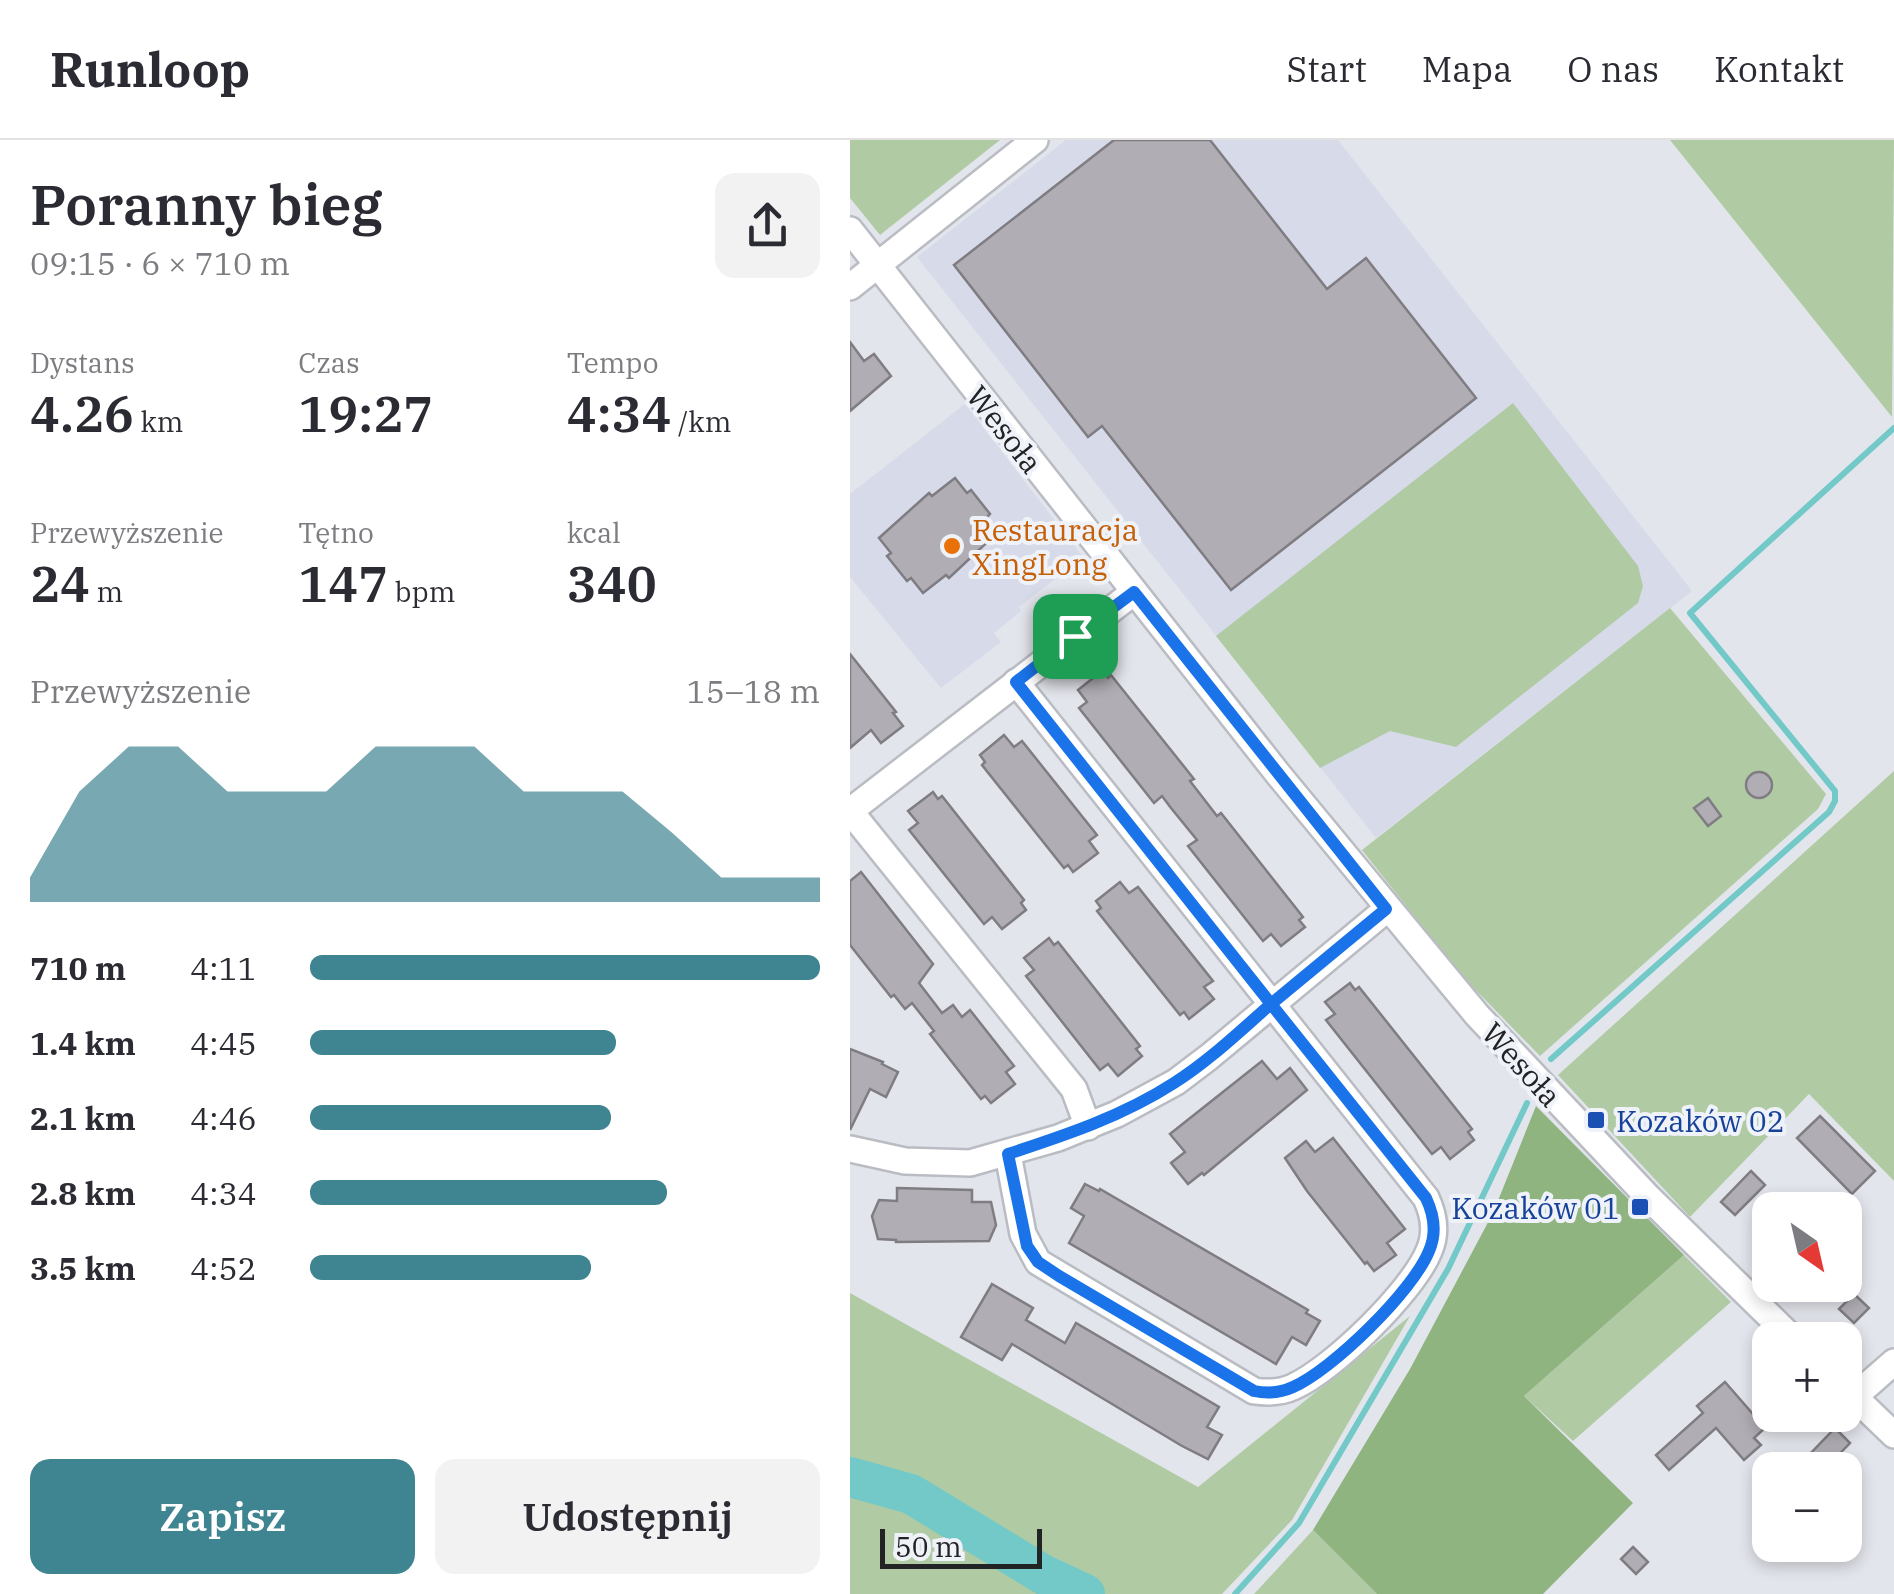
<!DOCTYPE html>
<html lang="pl">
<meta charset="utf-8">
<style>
:root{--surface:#fff;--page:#f2f2f3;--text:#2b2b33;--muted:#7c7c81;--line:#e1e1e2;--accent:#3f8491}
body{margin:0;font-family:"IBM Plex Serif",serif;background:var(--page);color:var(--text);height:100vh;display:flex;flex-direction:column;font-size:38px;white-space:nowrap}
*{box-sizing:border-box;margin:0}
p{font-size:32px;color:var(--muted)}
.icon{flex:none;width:55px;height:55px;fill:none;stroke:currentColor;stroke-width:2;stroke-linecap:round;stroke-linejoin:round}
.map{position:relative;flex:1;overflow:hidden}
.side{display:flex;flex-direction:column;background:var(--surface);width:850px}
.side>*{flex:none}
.needle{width:65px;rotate:146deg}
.controls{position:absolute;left:902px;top:1052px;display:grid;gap:20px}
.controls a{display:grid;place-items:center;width:110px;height:110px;border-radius:20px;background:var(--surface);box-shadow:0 5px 15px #0003;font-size:50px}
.scale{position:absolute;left:30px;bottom:25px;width:162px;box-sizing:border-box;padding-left:10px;border:5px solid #222325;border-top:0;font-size:28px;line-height:35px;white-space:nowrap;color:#222325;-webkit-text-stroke:8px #f0f2fa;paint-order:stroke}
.pin{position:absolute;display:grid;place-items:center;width:85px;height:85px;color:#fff;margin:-42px;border-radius:20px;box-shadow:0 5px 15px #0006}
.round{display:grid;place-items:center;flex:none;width:105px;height:105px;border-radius:20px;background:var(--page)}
.head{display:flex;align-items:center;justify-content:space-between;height:170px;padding:0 30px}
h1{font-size:55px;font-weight:600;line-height:75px}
.stats{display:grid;grid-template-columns:repeat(3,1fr);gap:15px;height:170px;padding:10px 30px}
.stats div{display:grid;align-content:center}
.stats b{font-size:50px;font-weight:600}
.stats small{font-size:28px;font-weight:400}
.stats p{font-size:28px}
.chart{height:280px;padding:20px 30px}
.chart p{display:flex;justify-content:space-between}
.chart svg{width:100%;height:180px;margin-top:10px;fill:var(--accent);opacity:.7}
.action{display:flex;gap:20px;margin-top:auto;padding:20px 30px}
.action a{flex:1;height:115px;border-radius:20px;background:var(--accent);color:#fff;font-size:40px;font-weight:600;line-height:115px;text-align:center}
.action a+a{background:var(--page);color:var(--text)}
ul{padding:0 30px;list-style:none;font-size:32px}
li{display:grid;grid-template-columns:160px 120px 1fr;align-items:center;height:75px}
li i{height:25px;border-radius:12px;background:var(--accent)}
header{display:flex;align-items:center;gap:60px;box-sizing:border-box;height:140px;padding:0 50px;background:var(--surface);border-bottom:2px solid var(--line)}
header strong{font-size:48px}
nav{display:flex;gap:55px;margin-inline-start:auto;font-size:35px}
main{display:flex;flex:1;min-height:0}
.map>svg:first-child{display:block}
</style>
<header>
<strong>Runloop</strong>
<nav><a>Start</a><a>Mapa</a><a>O nas</a><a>Kontakt</a></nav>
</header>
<main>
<section class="side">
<div class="head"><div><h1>Poranny bieg</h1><p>09:15 · 6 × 710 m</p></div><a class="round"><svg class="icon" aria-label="share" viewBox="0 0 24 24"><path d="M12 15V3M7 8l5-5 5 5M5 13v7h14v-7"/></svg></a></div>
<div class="stats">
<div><p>Dystans</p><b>4.26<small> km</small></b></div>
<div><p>Czas</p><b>19:27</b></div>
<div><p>Tempo</p><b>4:34<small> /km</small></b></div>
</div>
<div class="stats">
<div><p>Przewyższenie</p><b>24<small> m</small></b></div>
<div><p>Tętno</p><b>147<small> bpm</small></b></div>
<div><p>kcal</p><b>340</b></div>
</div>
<div class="chart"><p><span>Przewyższenie</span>15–18 m</p>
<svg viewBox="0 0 160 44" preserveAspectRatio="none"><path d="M0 44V38L10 17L20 6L30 6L40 17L50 17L60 17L70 6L80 6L90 6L100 17L110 17L120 17L130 27L140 38L150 38L160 38V44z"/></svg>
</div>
<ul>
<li><b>710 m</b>4:11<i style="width:100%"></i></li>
<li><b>1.4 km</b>4:45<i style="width:60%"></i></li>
<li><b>2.1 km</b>4:46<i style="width:59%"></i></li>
<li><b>2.8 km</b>4:34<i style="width:70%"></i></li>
<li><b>3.5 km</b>4:52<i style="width:55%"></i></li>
</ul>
<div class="action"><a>Zapisz</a><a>Udostępnij</a></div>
</section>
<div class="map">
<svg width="1044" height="1454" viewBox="0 0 1044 1454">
<rect width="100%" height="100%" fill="#e3e5ec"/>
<g fill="#d6dae9">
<path d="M216,0H488L842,451L526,698L67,117Z"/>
<path d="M115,264L233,417L169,467L171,471L144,493L151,502L91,548L0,437V354Z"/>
</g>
<g fill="#b0cba4">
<path d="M0,0H150L30,95L0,58Z"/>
<path d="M820,0H1044L1042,277Z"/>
<path d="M663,263L788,426L793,446L788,463L606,607L540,591L470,628L366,496Z"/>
<path d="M820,468L976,654L968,669L690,916L610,834L512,710Z"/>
<path d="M1044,631V1041L959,954L840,1077L708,935Z"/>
<path d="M834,1115L881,1162L723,1301L674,1256Z"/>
<path d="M0,1153L348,1347L560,1176L442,1380L372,1454H0Z"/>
<path d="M463,1390L527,1454H404Z"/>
</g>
<path fill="#8fb480" d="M686,966L834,1115L674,1256L783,1363L693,1454H527L463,1390L560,1229L643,1073Z"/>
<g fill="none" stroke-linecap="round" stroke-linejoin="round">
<g stroke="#72c9c8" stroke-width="6">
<path d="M701,919L979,672L985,661V651L840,473L1044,288"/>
<path d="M385,1454L449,1383L598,1129L677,963"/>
</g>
<path stroke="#72c9c8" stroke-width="40" d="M0,1337L61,1354L194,1435L235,1454"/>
</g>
<g fill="#b1adb4" stroke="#7f7c82" stroke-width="2.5">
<path d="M264,0H360L477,149L516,118L626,258L381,450L252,286L238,297L104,125Z"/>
<path d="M0,202L14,221L24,214L41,236L0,271Z"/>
<path d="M105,338L117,353L121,350L140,374L137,377L148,392L99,438L96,435L73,453L61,438L57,441L37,416L41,413L29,398L79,353L82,356Z"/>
<path d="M0,514L46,572L43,573L53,586L31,603L21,590L0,608Z"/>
<path d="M252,531L258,538L261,535L344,639L340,641L367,676L371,673L453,777L449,780L455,787L431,806L421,794L413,801L338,706L347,700L321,668L312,656L304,663L229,568L237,562L228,550Z"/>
<path d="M154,595L164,607L172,601L247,695L239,701L248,713L223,732L218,725L214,728L132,625L135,622L130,615Z"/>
<circle cx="909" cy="645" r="13"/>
<path d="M83,652L88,659L92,656L174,760L171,763L176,770L152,789L142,777L134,784L59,690L68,683L58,671Z"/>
<path d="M858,658L871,676L858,686L844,668Z"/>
<path d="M11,732L83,824L69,843L92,873L103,865L112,877L120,870L164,926L156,932L165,944L141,963L135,956L131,959L80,894L84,891L62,863L55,869L44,855L41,857L0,805V741Z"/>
<path d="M270,742L279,753L288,747L363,841L354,847L364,859L339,879L334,872L330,875L247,771L251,768L246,761Z"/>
<path d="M199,798L204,805L208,802L290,906L286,909L292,916L268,936L258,924L250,930L176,836L184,830L174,818Z"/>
<path d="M500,843L505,850L509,847L622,989L618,992L624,1000L600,1019L591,1007L582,1014L476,880L485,874L475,862Z"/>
<path d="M0,909L33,922L32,924L48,932L36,957L20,949L0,990Z"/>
<path d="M412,921L427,939L440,928L457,950L354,1035L352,1033L338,1044L321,1023L335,1012L320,994Z"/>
<path d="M970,976L1025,1031L1002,1054L947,998Z"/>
<path d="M483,998L555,1089L537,1103L546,1115L524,1131L517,1122L515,1124L457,1051L435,1018L456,1001L465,1012Z"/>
<path d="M901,1031L915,1045L885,1075L871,1062Z"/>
<path d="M235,1044L249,1051L250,1049L458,1170L456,1173L470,1181L456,1205L442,1197L426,1224L219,1103L234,1076L221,1068Z"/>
<path d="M47,1048L122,1050V1062H141L146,1085L139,1101L46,1102V1100L28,1099L22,1076L29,1060L47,1061Z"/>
<path d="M142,1144L183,1168L176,1180L215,1203L226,1183L369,1267L357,1287L372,1295L358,1319L332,1306L162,1204L152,1220L111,1197Z"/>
<path d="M1004,1154L1019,1168L1004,1183L989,1169Z"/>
<path d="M875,1242L915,1288L904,1298L911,1305L894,1320L866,1288L819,1330L806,1315L853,1273L847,1266Z"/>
<path d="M985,1288L1000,1303L974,1330L959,1315Z"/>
<path d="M783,1407L798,1422L786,1434L771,1419Z"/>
</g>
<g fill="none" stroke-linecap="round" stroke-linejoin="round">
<g stroke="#babcc3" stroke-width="30">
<g id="minor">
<path d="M0,90L428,634L627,875L799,1058L944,1200"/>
<path d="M0,147L185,0"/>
<path d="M0,671L224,949L238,987"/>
<path d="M0,671L284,452"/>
<path d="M0,1009L55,1021L120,1023L208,998L267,974L326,942L359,917L537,769"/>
<path d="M158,1014L173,1094L188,1122L404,1251C418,1253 430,1253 443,1247C482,1230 563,1151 579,1111C587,1093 584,1075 576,1058L166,542"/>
<path d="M995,1248L1044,1295"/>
<path d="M1004,1257L1044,1222"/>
</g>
</g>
<use href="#minor" stroke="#fff" stroke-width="25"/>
</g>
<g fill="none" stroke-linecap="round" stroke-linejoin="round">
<g stroke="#fff" stroke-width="20">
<path id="route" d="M225,496L166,542L421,864C390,891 359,921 324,943C273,976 216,995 158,1014L177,1106L188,1122L209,1136L404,1251C418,1254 430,1253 443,1247C482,1230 563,1151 579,1111C587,1093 584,1075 576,1058L421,864L536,769L284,452L225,496"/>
</g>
<use href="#route" stroke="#1a73e8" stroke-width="12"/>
</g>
<circle fill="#e8710a" stroke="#f0f2fa" stroke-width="4" cx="102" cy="406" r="10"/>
<g fill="#1a4fb4" stroke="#f0f2fa" stroke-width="4">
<rect x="736" y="970" width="20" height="20" rx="5"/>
<rect x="780" y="1057" width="20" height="20" rx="5"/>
</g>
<g text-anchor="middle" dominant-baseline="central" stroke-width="8" stroke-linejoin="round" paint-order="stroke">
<g font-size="30" fill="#222325" stroke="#f0f2fa">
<text transform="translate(155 289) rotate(52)">Wesoła</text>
<text transform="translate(672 924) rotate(48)">Wesoła</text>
</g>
<g font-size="30" fill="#c56008" stroke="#f0f2fa" text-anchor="start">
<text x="122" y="389">Restauracja<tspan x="122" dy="34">XingLong</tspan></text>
</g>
<g font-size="30" fill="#164399" stroke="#f0f2fa" text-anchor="start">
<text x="766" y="980">Kozaków 02</text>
<text x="770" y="1067" text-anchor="end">Kozaków 01</text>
</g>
</g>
</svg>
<div class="controls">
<a><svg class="needle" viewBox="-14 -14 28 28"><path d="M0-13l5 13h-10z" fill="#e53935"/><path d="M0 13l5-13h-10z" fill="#7c7c81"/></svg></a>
<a>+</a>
<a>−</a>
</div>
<div class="scale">50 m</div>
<div class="pin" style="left:225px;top:496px;background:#1e9e55"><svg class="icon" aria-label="arrive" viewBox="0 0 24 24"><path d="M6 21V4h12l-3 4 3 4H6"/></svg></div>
</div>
</main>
